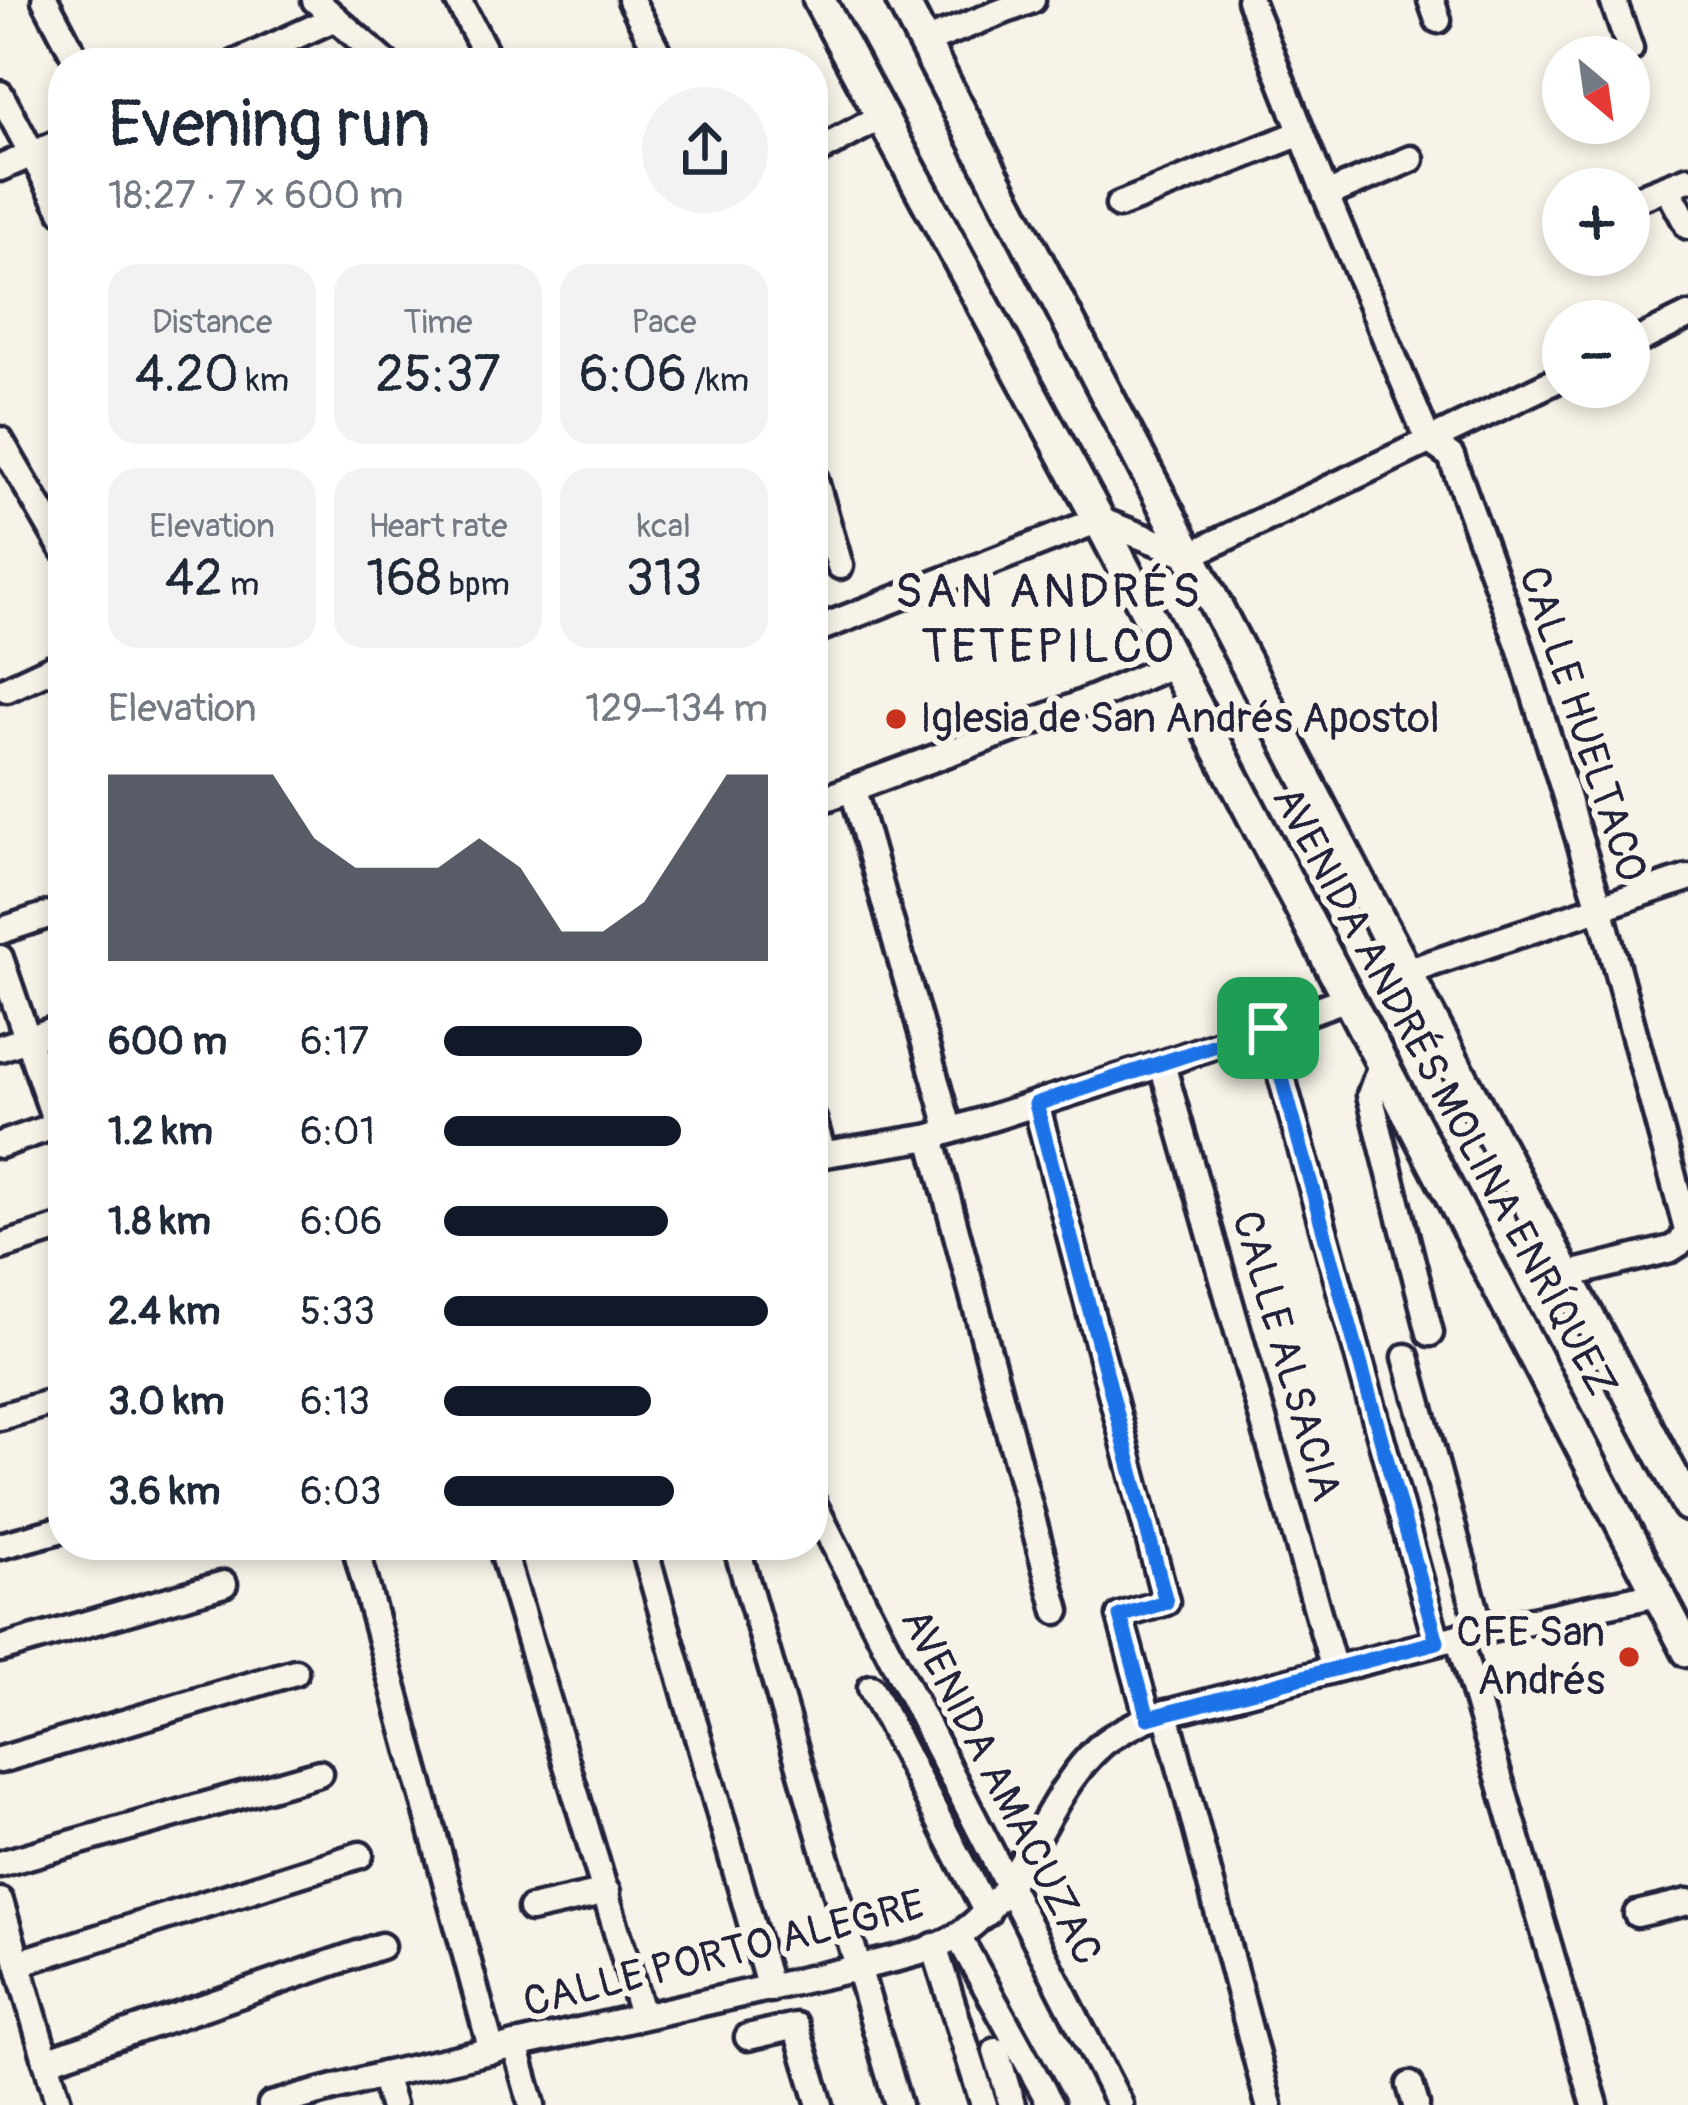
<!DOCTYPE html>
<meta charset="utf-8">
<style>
:root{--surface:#fff;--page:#f2f2f3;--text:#1f2937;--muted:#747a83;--accent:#111827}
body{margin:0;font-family:Pangolin,sans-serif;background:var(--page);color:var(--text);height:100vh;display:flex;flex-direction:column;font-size:45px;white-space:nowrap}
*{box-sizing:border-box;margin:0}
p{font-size:39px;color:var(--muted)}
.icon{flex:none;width:66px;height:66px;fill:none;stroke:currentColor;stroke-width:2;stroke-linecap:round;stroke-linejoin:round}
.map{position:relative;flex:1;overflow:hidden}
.details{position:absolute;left:48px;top:48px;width:780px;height:1512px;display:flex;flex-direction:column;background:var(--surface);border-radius:48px;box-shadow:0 6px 18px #0003}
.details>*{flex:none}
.needle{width:78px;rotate:151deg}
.buttons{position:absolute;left:1542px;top:36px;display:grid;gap:24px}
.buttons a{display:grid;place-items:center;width:108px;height:108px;border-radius:50%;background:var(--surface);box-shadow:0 6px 18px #0003;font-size:60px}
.pin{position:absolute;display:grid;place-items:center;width:102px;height:102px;color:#fff;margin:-51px;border-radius:24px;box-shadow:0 6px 18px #0006}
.round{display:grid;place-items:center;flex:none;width:126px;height:126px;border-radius:63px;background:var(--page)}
.head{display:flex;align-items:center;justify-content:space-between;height:204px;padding:0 60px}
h1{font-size:66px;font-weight:600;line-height:90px}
.metrics{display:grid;grid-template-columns:repeat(3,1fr);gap:18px;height:204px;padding:12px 60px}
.metrics div{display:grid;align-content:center;border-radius:30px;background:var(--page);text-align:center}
.metrics b{font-size:51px;font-weight:600}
.metrics small{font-size:33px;font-weight:400}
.metrics p{font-size:33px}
.chart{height:336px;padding:24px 60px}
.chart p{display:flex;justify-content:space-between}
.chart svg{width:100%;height:216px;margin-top:12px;fill:var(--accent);opacity:.7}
ul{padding:0 60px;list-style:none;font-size:39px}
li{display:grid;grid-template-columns:192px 144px 1fr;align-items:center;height:90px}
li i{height:30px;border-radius:15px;background:var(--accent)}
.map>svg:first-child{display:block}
</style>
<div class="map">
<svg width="1688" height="2105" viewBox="0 0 1688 2105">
<rect width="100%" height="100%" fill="#f7f3e8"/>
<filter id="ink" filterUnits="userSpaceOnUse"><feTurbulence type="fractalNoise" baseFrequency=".00833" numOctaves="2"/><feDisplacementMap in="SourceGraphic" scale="24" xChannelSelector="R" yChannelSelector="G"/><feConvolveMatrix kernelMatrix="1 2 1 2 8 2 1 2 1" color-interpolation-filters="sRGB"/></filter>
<g filter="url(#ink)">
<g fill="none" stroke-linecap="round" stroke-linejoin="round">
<g stroke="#22223b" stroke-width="33">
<g id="minor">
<path d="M45,0L78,63"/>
<path d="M315,0L386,63"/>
<path d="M458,0L491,63"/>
<path d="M631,0L663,63"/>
<path d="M1250,0L1326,195L1428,440L1451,456L1521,650L1600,907L1687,1229L1682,1242L1671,1249L1567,1275"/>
<path d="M1431,0L1438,20"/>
<path d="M1613,0L1630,49"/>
<path d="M924,42L1032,0"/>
<path d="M236,63L335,18"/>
<path d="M0,94L63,212"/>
<path d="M813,154L881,117"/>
<path d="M0,168L63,141"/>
<path d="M1668,189L1688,226"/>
<path d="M1326,195L1411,159"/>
<path d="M1629,202L1688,179"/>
<path d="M1119,205L1301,133"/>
<path d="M1629,345L1688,316"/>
<path d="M0,440L63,549"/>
<path d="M813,474L840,566"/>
<path d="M813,631L1099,520L1190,555L1563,377"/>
<path d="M7,689L63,663"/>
<path d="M853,790L950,1131"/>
<path d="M813,803L1073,707L1174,664"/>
<path d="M0,931L63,910"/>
<path d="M0,958L57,1126"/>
<path d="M1406,972L1688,878"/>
<path d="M1268,1027L1437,1642"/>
<path d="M0,1048L63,1027"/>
<path d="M1382,1062L1370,1095L1430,1333"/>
<path d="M1162,1064L1334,1669"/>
<path d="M1036,1104L1166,1602L1120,1616L1148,1718"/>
<path d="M813,1119L823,1154"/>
<path d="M931,1137L1057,1611"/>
<path d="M0,1145L63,1123"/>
<path d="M813,1156L931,1137L1162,1064L1348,998"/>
<path d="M0,1247L63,1227"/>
<path d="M1406,1357L1481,1631"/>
<path d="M0,1417L63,1399"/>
<path d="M813,1503L1120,2105"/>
<path d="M355,1545L492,2051"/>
<path d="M501,1545L642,2015"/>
<path d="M643,1545L770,1989"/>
<path d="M736,1545L898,2105"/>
<path d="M0,1546L63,1529"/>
<path d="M1458,1637L1595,2105"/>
<path d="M0,1649L224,1584"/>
<path d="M871,1688L987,1913"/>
<path d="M1166,1713L1269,2105"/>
<path d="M0,1760L295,1672"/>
<path d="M0,1864L319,1773"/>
<path d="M0,1901L59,2105"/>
<path d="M531,1909L607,1892"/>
<path d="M1637,1914L1688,1902"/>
<path d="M958,1936L1051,2105"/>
<path d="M934,1946L984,2105"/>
<path d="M19,1963L360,1855"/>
<path d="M748,2037L796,2026L820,2105"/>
<path d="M515,2045L532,2105"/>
<path d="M996,2051L1012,2105"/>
<path d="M46,2061L381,1946"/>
<path d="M383,2075L392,2105"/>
<path d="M1410,2085L1416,2105"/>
<path d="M271,2105L383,2075L857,1968C890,1959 934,1953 962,1933C1027,1887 1042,1799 1100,1746C1113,1734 1133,1726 1148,1718L1481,1631L1658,1594"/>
</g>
</g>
<g stroke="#22223b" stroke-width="39">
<g id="major">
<path d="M819,0L1099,520L1688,1651"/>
<path d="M902,0L1406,972L1688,1505"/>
</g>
</g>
<use href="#minor" stroke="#f7f3e8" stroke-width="24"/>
<use href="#major" stroke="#f7f3e8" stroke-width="30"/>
</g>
</g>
<g fill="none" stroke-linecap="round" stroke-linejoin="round" filter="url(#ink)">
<g stroke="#fff" stroke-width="24">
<path id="route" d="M1268,1028L1437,1642L1148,1718L1120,1616L1166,1602L1036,1104Z"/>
</g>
<use href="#route" stroke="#1a73e8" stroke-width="15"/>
</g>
<g fill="#c8321e" stroke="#f7f3e8" stroke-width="4.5">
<circle cx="896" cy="719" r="12"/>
<circle cx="1629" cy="1657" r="12"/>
</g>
<g text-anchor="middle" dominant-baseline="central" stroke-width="12" stroke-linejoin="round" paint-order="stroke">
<g font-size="42" fill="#22223b" stroke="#f7f3e8" text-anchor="start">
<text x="920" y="719">Iglesia de San Andrés Apostol</text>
<text x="1605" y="1633" text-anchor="end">CFE San<tspan x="1605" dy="48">Andrés</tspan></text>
</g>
<g font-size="42" fill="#22223b" stroke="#f7f3e8">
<text transform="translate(1582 724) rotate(72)">CALLE HUELTACO</text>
<text transform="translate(1444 1092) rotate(62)">AVENIDA ANDRÉS MOLINA ENRÍQUEZ</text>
<text transform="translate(1286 1356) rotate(74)">CALLE ALSACIA</text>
<text transform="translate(1001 1787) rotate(63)">AVENIDA AMACUZAC</text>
<text transform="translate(724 1954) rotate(-14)">CALLE PORTO ALEGRE</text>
</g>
<g font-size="48" letter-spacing="3" fill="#22223b" stroke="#f7f3e8">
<text x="1049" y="592">SAN ANDRÉS<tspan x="1049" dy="55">TETEPILCO</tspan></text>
</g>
</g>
</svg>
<div class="buttons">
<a><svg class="needle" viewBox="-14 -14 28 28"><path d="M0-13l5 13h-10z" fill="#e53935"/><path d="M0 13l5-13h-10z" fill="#747a83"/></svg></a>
<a>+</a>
<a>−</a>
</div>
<div class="pin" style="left:1268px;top:1028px;background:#1e9e55"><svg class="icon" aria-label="arrive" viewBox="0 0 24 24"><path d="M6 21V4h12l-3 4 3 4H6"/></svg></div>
<section class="details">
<div class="head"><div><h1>Evening run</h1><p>18:27 · 7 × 600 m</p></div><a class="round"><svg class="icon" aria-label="share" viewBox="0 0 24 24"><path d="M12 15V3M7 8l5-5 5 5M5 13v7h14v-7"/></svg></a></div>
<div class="metrics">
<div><p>Distance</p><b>4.20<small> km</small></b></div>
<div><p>Time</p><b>25:37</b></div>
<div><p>Pace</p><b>6:06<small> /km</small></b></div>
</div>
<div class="metrics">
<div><p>Elevation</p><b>42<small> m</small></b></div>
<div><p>Heart rate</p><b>168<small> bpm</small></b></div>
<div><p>kcal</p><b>313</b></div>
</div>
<div class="chart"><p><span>Elevation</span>129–134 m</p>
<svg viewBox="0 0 160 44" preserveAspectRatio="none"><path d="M0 44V6L10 6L20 6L30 6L40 6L50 19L60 25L70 25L80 25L90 19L100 25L110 38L120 38L130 32L140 19L150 6L160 6V44z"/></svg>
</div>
<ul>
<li><b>600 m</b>6:17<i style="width:61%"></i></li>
<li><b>1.2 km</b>6:01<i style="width:73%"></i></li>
<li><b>1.8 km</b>6:06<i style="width:69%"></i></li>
<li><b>2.4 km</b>5:33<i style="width:100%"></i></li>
<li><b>3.0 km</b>6:13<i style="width:64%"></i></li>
<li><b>3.6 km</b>6:03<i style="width:71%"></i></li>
</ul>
</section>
</div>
